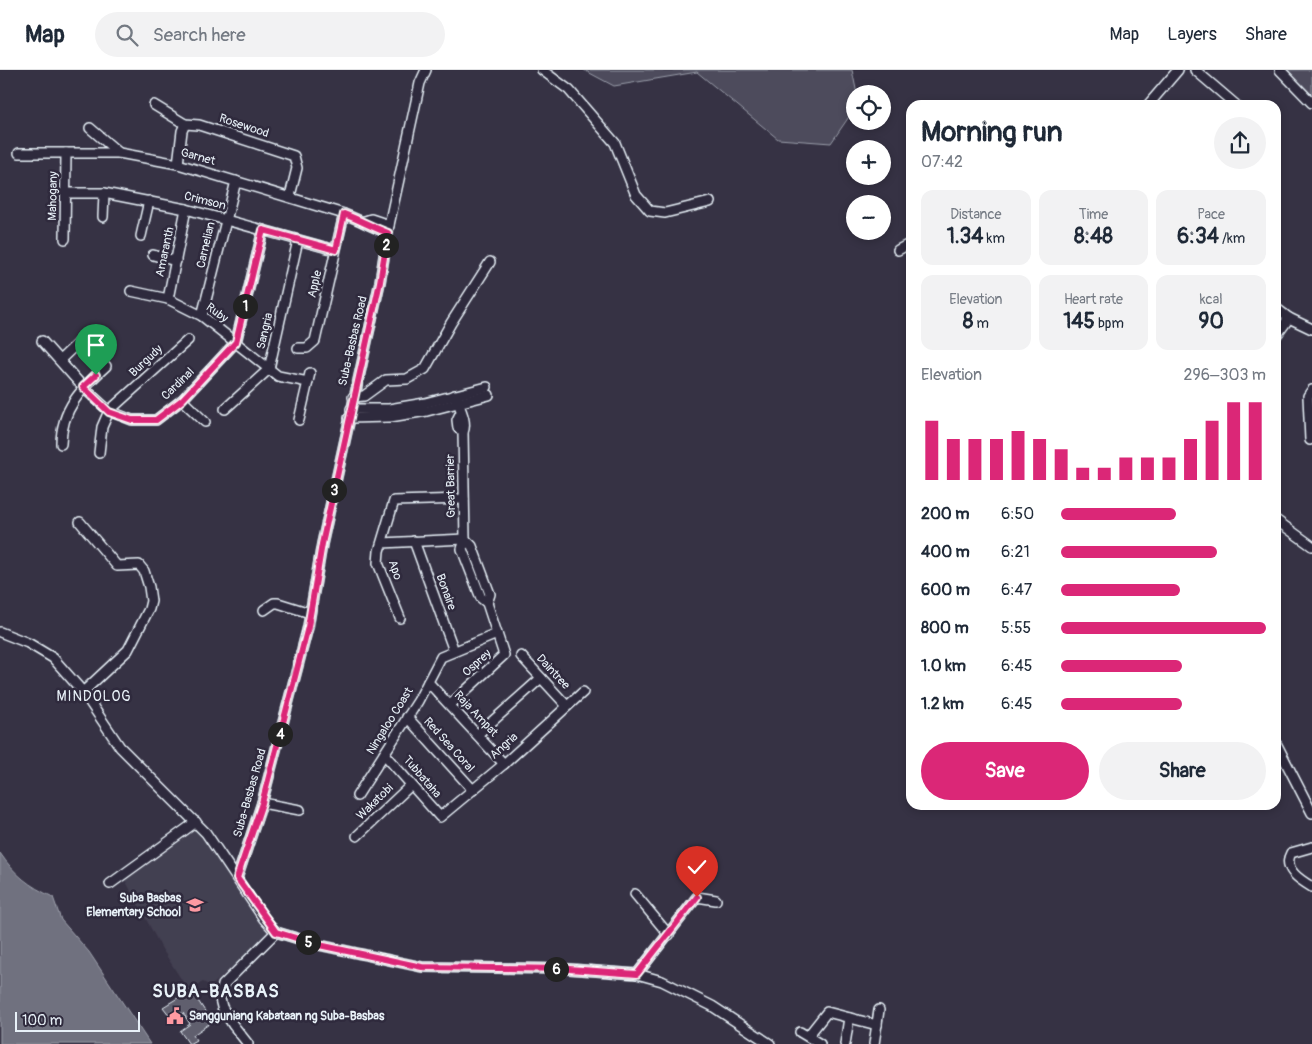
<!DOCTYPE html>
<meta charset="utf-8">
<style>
:root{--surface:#fff;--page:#f2f2f3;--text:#1f2937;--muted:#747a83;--line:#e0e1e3;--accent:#db2777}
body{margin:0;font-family:Pangolin,sans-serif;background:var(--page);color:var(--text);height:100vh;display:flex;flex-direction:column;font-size:19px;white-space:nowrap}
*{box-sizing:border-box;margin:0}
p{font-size:16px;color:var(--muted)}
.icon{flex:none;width:28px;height:28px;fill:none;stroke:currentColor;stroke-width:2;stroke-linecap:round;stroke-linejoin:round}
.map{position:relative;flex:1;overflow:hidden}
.drawer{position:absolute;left:906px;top:30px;width:375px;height:710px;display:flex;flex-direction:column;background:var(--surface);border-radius:15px;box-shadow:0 2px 8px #0003}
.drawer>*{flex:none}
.controls{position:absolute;left:846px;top:15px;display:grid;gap:10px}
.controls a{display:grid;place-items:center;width:45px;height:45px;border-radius:50%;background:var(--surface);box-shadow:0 2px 8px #0003;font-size:25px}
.scale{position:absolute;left:15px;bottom:12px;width:125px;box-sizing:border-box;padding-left:5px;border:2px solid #e8f1f8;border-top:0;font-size:14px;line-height:18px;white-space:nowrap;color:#e8f1f8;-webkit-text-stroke:4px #2f2a3d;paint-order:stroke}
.pin{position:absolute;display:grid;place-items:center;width:42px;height:42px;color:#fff;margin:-51px -21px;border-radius:50% 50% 50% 0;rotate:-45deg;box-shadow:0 0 5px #0007}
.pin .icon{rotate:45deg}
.km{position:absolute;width:25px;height:25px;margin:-12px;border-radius:50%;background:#222;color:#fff;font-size:14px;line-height:25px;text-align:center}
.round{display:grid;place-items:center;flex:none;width:52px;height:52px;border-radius:26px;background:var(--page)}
.overview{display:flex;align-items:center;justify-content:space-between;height:85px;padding:0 15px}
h1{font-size:28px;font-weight:700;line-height:38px}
.metrics{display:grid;grid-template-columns:repeat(3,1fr);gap:8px;height:85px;padding:5px 15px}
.metrics div{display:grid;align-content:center;border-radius:12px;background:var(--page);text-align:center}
.metrics b{font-size:21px;font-weight:700}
.metrics small{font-size:14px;font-weight:400}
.metrics p{font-size:14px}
.chart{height:140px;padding:10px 15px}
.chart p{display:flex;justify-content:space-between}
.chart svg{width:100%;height:90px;margin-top:5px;stroke:var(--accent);stroke-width:6}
.primary-button{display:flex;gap:10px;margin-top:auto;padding:10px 15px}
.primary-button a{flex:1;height:58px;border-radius:30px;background:var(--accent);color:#fff;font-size:20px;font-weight:700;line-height:58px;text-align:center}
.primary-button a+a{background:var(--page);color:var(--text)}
ul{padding:0 15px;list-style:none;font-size:16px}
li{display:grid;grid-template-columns:80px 60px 1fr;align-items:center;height:38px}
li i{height:12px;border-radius:6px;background:var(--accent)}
header{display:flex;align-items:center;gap:30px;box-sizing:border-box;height:70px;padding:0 25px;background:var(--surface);border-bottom:1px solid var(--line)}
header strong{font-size:24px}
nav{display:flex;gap:28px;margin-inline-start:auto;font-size:18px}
.search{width:350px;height:45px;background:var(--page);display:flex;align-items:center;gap:12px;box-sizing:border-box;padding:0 18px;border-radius:28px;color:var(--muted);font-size:19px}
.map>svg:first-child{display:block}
</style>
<header>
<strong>Map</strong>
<div class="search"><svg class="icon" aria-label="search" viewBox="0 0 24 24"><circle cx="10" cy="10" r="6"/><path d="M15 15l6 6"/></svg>Search here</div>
<nav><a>Map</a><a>Layers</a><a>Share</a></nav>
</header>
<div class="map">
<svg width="1312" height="974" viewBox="0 0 1312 974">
<rect width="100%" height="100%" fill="#363244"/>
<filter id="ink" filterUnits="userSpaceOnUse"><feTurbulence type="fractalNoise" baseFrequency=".02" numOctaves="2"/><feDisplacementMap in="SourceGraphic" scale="10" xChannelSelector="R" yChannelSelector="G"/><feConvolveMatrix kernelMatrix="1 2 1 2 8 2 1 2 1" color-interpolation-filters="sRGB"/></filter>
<g filter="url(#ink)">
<path fill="#433f51" d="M195,755L271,864L211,916L203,912L188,920L162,879L123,806Z"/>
<g fill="#4d4b5c" stroke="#9a9eaa">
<path d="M584,0H852L857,24H855V38L831,73L778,69L697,2L614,16Z"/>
<path d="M1286,0H1312V25Z"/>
</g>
<path fill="#70717f" stroke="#a0a4af" d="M0,783C15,805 29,816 53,827L61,850L89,882L150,974H0Z"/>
<path fill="#605e6e" stroke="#e8f1f8" d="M191,920L212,952L193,965L196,970L189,974L180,961L190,954L183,943L173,950L163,937Z"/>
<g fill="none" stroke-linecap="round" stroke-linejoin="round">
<g stroke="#e8f1f8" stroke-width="12">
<g id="minor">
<path d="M542,0L569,20L615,73L636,125L650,141L665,143L710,132"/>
<path d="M1195,0L1236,35"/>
<path d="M1280,0L1312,33"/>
<path d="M154,35L185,54L199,55L294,86L297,98L290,126"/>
<path d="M1148,35L1178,0"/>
<path d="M90,58L119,83"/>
<path d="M19,83H119L178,94L344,144C360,150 372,157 388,163"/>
<path d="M178,94L182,61L185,54"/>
<path d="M65,123H104L186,139L335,180"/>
<path d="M103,147L104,123"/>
<path d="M365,151L371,149L389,155"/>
<path d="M141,166L149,131"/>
<path d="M65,169L66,83"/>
<path d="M898,180L911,173"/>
<path d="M153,185L176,191"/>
<path d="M131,221L168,229L202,246L278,306L308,312"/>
<path d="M168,229L186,139"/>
<path d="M1276,238L1289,248L1312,259"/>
<path d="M202,246L236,111"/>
<path d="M1276,266L1289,248"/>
<path d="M42,271L83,317L109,341L132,350H156L182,330L236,272L263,160"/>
<path d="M298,278H307L315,271L344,144"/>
<path d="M60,290L86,265"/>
<path d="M353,327L364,326L386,310L407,309L425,299L451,253L490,192"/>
<path d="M182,330L205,352"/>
<path d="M225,339L269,299L298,170"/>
<path d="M351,339H389L425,333L487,317"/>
<path d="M460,344L457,350L458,358L463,362"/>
<path d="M349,348L390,347L427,341L489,325"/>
<path d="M299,350L310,303"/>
<path d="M1310,370L1308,326L1312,320"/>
<path d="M61,374C61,339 82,318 106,296"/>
<path d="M99,383L102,357L109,341L188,270"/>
<path d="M1276,450L1312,476"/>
<path d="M80,452L117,496L139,495L144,501L149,517L151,531L149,539L128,580L83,622"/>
<path d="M465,469L472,476L490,524L487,533"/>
<path d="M414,471L454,581"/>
<path d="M382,473L465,469"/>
<path d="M264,540L274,533H278L310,543"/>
<path d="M400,548L378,493L379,481L394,431L464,429"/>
<path d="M0,562L28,573L53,588L83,622L120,677L206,763L264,849L276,862L319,875L422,897L569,899L637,904L662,911L712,936L770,974"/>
<path d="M521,586L567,636"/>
<path d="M428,612L504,694"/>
<path d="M450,635L504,585L487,533L481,528L462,479L465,469L463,362C468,352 459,336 455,325"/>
<path d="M407,647L473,720"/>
<path d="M478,664L541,608"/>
<path d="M1277,675L1312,743"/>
<path d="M384,684L440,747L504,694L583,622"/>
<path d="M357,726L418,631L441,587L497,564"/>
<path d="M262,733L300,740"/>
<path d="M357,766L411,715"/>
<path d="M1312,777L1291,783C1282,799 1300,810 1312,817"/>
<path d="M237,808L262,733L308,557L322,474L380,212L389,155L420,13L426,0"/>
<path d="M110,814L196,752"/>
<path d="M635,824L669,865"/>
<path d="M637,904L697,827L716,830"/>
<path d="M800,962L820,974"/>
<path d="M808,966L827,942L877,955"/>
<path d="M248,974L233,955L222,937L220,929L223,915L276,862"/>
<path d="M845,974L849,948"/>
<path d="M874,974L879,940"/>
</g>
</g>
<use href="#minor" stroke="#2f2a3d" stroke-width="9"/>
</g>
</g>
<g fill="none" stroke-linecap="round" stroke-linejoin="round" filter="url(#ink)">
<g stroke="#fff" stroke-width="10">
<path id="route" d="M96,305L83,317L109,342L132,350H156L182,330L236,272L263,160L336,180L344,144C360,150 372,157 388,163L380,212L322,474L308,557L262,733L237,808L276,862L319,875L422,897L569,899L637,904L697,827"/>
</g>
<use href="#route" stroke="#db2777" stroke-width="6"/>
</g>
<defs>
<g id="school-bare" transform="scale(1.35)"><path d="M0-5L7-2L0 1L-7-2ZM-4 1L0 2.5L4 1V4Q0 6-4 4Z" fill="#ff9aa2" stroke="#2f2a3d" stroke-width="2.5" paint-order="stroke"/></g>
<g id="civic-bare" transform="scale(1.35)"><path d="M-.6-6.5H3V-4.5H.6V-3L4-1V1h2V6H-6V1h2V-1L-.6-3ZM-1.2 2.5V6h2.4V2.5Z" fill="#ff9aa2" stroke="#2f2a3d" stroke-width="2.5" paint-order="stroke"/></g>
</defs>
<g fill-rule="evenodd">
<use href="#school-bare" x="195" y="835"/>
<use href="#civic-bare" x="175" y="946"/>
</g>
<g text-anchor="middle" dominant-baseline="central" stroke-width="5" stroke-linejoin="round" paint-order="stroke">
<g font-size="12" fill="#e8f1f8" stroke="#2f2a3d">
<text transform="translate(244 56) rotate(18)">Rosewood</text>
<text transform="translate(198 87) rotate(15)">Garnet</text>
<text transform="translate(53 126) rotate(-89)">Mahogany</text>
<text transform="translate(205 131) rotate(14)">Crimson</text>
<text transform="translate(206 175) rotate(-77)">Carnelian</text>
<text transform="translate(165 182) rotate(-78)">Amaranth</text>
<text transform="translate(315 214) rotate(-77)">Apple</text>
<text transform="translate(217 243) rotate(36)">Ruby</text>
<text transform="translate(265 261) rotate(-77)">Sangria</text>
<text transform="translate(353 271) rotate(-77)">Suba-Basbas Road</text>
<text transform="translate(146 291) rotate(-43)">Burgudy</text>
<text transform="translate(178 314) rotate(-44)">Cardinal</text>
<text transform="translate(451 416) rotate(-91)">Great Barrier</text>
<text transform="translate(395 500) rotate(71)">Apo</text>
<text transform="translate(446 522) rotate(70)">Bonaire</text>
<text transform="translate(477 593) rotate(-42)">Osprey</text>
<text transform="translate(553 602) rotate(47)">Daintree</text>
<text transform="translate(476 644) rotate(47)">Raja Ampat</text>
<text transform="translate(390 651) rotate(-58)">Ningaloo Coast</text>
<text transform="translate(449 675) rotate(48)">Red Sea Coral</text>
<text transform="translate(504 676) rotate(-42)">Angria</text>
<text transform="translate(422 707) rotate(49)">Tubbataha</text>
<text transform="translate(250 723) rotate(-74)">Suba-Basbas Road</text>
<text transform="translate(375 732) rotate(-44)">Wakatobi</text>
</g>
<g font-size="12" font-weight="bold" fill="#e8f1f8" stroke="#2f2a3d" text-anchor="end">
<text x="181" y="828">Suba Basbas<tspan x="181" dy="14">Elementary School</tspan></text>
<text x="189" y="946" text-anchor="start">Sangguniang Kabataan ng Suba-Basbas</text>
</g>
<g font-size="14" letter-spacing="1" fill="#e8f1f8" stroke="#2f2a3d">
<text x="94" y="626">MINDOLOG</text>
</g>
<g font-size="18" font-weight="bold" letter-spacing="1" fill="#e8f1f8" stroke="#2f2a3d">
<text x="216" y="921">SUBA-BASBAS</text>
</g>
</g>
</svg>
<div class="controls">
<a><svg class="icon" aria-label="locate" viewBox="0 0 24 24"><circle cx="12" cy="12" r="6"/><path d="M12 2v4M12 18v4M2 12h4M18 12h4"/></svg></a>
<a>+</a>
<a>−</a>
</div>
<div class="scale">100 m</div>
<div class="pin" style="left:96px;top:305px;background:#1e9e55"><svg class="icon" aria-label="arrive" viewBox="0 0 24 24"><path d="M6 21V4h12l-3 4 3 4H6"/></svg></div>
<div class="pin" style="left:697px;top:827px;background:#d93025"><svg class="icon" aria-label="check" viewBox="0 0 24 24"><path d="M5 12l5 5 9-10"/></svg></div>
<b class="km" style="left:245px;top:236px">1</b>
<b class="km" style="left:386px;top:175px">2</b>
<b class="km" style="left:334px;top:420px">3</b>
<b class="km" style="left:280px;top:664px">4</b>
<b class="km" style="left:308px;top:872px">5</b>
<b class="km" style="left:556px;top:899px">6</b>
<section class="drawer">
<div class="overview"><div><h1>Morning run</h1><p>07:42</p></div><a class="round"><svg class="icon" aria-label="share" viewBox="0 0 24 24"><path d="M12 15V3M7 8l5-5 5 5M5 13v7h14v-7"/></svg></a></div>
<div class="metrics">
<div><p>Distance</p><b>1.34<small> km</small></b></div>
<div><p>Time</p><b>8:48</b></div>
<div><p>Pace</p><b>6:34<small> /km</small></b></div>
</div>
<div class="metrics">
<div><p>Elevation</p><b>8<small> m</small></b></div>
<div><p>Heart rate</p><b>145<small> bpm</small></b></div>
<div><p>kcal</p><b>90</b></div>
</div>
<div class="chart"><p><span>Elevation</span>296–303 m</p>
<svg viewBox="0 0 160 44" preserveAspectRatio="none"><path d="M5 44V15M15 44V24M25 44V24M35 44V24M45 44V20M55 44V24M65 44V29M75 44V38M85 44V38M95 44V33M105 44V33M115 44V33M125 44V24M135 44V15M145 44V6M155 44V6"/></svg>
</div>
<ul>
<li><b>200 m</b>6:50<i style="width:56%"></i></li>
<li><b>400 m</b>6:21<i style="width:76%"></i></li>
<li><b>600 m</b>6:47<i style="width:58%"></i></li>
<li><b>800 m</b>5:55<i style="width:100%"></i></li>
<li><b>1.0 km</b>6:45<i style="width:59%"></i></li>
<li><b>1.2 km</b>6:45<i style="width:59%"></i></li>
</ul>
<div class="primary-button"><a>Save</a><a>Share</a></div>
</section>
</div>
